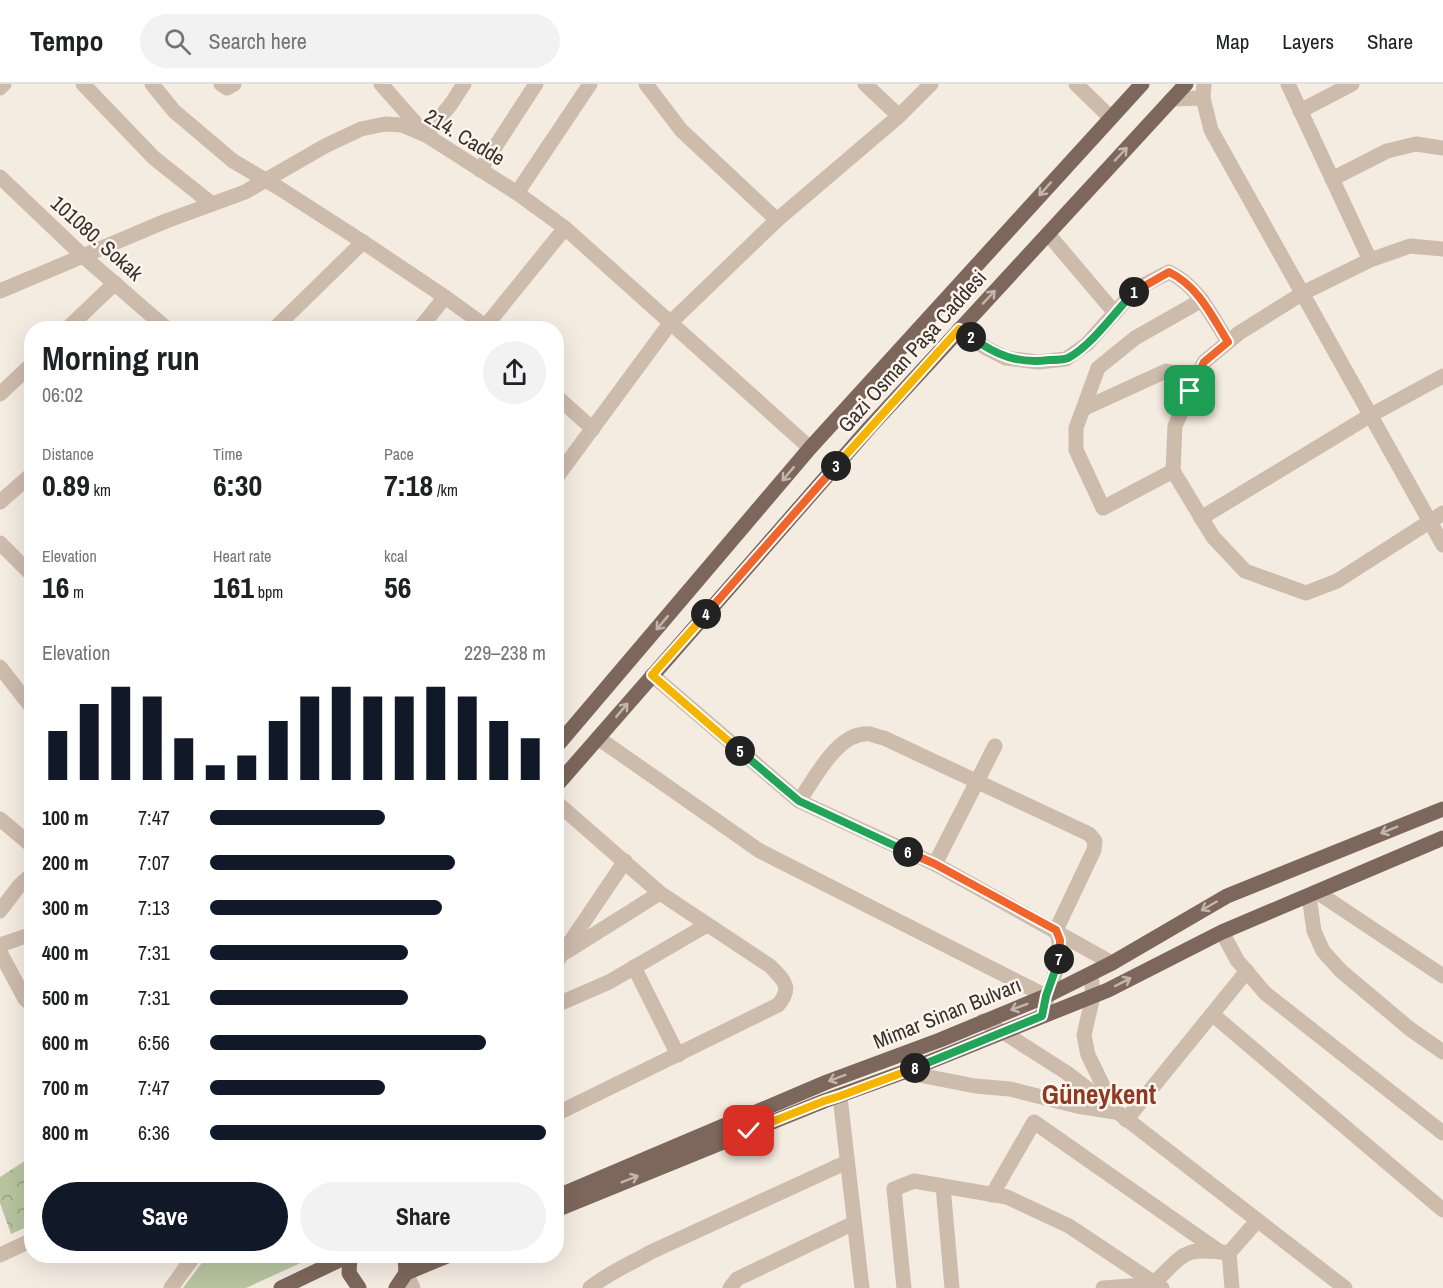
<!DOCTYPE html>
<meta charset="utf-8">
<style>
:root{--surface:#fff;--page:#f2f2f2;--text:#202124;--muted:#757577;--line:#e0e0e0;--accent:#111827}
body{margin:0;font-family:"Archivo Narrow",sans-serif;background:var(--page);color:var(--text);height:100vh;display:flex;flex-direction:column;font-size:22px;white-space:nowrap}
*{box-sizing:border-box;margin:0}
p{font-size:20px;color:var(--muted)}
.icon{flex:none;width:33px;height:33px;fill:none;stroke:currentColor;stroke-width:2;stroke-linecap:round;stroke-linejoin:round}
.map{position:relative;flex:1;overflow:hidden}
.details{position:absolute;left:24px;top:237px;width:540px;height:942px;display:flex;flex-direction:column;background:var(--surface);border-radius:24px;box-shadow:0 6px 24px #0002}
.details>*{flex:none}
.pin{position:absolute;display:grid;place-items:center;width:51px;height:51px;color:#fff;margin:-26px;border-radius:12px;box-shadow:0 3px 9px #0006}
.km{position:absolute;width:30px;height:30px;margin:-15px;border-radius:50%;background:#222;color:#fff;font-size:16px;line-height:30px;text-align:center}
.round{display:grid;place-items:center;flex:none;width:63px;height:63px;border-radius:32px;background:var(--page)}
.head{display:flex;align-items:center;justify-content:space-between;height:102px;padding:0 18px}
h1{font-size:33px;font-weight:700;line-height:45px}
.figures{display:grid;grid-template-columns:repeat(3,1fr);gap:9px;height:102px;padding:6px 18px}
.figures div{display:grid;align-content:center}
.figures b{font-size:30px;font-weight:700}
.figures small{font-size:16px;font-weight:400}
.figures p{font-size:16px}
.chart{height:168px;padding:12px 18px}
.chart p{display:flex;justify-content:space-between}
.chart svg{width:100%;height:108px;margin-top:6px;stroke:var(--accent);stroke-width:6}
.action{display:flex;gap:12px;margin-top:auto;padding:12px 18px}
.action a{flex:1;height:69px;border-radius:36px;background:var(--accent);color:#fff;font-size:24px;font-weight:700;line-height:69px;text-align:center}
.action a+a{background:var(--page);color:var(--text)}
ul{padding:0 18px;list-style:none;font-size:20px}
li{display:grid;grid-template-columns:96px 72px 1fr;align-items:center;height:45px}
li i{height:15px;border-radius:8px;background:var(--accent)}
header{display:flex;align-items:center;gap:36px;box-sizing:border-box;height:84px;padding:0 30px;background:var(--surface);border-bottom:2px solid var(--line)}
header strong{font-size:28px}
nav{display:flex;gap:33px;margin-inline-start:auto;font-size:21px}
.search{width:420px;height:54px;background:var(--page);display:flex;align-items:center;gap:15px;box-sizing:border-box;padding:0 21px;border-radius:33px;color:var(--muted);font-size:22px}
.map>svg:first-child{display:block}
</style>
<header>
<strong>Tempo</strong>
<div class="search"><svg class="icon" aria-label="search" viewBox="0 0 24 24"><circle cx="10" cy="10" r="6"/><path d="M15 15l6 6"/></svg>Search here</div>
<nav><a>Map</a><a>Layers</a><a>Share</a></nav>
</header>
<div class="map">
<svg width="1443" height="1204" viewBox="0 0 1443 1204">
<defs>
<pattern id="park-crowns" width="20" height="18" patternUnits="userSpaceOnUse" patternTransform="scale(1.5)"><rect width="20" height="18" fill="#b8c4a0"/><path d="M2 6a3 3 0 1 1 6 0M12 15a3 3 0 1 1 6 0" fill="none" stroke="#97a083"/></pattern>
</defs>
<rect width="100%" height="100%" fill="#f4ebe1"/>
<path fill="#b8c4a0" d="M207,1172H310L307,1176L246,1204H183Z"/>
<path fill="url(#park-crowns)" d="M31,1073V1141L11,1150L0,1119V1093Z"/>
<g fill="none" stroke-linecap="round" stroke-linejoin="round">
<g stroke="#cdbbac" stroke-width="15">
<path d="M83,0L154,74L212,120"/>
<path d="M152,0L174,27L233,77L279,104L363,158L445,213L488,244"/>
<path d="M221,0L227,4L234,0"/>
<path d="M381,0L426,51L451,20L464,0"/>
<path d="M646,0L681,46L777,136"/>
<path d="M865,0L899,32"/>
<path d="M1076,0L1110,33"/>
<path d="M1204,0L1203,14L1211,46L1443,461"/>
<path d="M1288,0L1370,176"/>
<path d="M0,4L4,0"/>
<path d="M1172,15L1203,14"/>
<path d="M1300,27L1352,0"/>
<path d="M480,86L536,0"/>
<path d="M0,93L83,172L166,244"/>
<path d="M1332,95L1387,67L1416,60L1443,64"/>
<path d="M517,109L590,0"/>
<path d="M1048,150L1115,229"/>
<path d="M1443,165L1410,162L1370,176L1303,209L1239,249L1204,278L1175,342L1173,387L1213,453L1245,487L1306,509L1337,497L1443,429"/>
<path d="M0,207L166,137L245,108L325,62L361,45L385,40L402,41L426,51L517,109L565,144L810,364"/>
<path d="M68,244L115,199"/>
<path d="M275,244L363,158"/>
<path d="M420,244L445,213"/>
<path d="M484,244L565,144"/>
<path d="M959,245L986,264L1006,274L1038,278L1066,275L1087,260L1136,205L1169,188C1198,202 1212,232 1228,258"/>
<path d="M0,310L32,280"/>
<path d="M556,312L593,345"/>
<path d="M1083,325L1166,287L1197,293"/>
<path d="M1173,387L1103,424L1076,366V344L1098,284L1135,254L1202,216"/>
<path d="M556,394L671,238L777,136L899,32L931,0"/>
<path d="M0,418L32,390"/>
<path d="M1201,434L1371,331L1443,292"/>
<path d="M0,459L32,491"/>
<path d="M0,583L32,624"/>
<path d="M652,591L799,717L935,780L1112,879"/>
<path d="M598,654L760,767L1046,912"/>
<path d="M799,717C815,695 837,647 870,650C874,651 879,653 884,654L1089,750L1095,757L1094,766L1056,846C1067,871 1048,906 1042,932"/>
<path d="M556,718L660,809L770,882C784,896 793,904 778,921L556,1030"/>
<path d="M0,735L32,762"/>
<path d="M935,780L995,662"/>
<path d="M1317,808L1443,892"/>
<path d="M1309,812L1314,847L1323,867L1341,887L1410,945L1443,968"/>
<path d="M0,827L19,802L32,790"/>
<path d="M1222,848L1237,876L1265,909L1443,1049"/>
<path d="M0,861L32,850"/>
<path d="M0,868L25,915L32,921"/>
<path d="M566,868L660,809"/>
<path d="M556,879L625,777"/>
<path d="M634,883L678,971"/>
<path d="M1091,890L1093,912L1084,951L1088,971L1113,1022"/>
<path d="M556,921L609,898L707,841"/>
<path d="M1212,930L1443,1126"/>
<path d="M983,937L1003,948L1067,989L1345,1204"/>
<path d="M904,988L975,1002L1010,1005L1077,1022L1115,1028"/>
<path d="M840,1013L862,1204"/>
<path d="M1126,1036L1247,887"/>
<path d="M943,1102L952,1204"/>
<path d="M992,1111L1034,1038L1220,1168"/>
<path d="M1229,1169L1232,1204"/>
<path d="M0,1171L32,1156"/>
<path d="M406,1189L413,1204"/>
<path d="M1155,1198C1186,1168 1184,1163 1229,1169L1257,1137"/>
<path d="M171,1204L194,1172"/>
<path d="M590,1204C606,1190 632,1179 651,1168L847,1078"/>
<path d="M730,1204L737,1195L854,1139"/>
<path d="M904,1204L894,1105L914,1097L1007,1113L1069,1142L1162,1204"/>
<path d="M1103,1204L1158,1200"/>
</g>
<g stroke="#7d675c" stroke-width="15">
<path d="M556,663L810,364L1142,0"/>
<path d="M556,702L869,344L1186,0"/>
<path d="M556,1113L827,998L940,956L1046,912L1112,879L1227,812L1443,725"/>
<path d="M556,1126L824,1017L904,988L1108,906L1222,848L1443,754"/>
<path d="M350,1172L349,1189L359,1204"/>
<path d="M406,1189L447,1172"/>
<path d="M281,1204L348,1172"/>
<path d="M396,1204L406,1189L405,1172"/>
</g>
</g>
<defs><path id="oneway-shaft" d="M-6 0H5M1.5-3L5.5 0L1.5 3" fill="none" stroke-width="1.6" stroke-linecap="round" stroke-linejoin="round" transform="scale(1.5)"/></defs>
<g stroke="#c2b5ac">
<use href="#oneway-shaft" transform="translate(1121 70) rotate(-47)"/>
<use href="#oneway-shaft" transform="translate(1045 105) rotate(132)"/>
<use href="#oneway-shaft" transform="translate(989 213) rotate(-47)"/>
<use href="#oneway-shaft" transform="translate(788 390) rotate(130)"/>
<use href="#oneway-shaft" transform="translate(662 539) rotate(130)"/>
<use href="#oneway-shaft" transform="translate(622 626) rotate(-50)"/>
<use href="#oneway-shaft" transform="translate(1389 746) rotate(158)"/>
<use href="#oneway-shaft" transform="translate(1209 822) rotate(150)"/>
<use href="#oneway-shaft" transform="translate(1123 898) rotate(-27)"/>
<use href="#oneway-shaft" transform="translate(1019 923) rotate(159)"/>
<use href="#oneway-shaft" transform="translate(837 994) rotate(160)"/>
<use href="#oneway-shaft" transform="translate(630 1095) rotate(-22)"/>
</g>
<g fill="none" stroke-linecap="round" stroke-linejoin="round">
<g stroke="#fff" stroke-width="12">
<path id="split-1" d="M1134,208L1169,188C1198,202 1212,232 1228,258L1204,278L1190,307"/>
</g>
<g stroke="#fff" stroke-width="12">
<path id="split-2" d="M971,253C996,271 1017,280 1049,276C1055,276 1063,276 1068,274C1091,262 1116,227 1134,208"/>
</g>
<g stroke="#fff" stroke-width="12">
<path id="split-3" d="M836,382L959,245L971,253"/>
</g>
<g stroke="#fff" stroke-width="12">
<path id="split-4" d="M706,530L836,382"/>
</g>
<g stroke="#fff" stroke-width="12">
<path id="split-5" d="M706,530L652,591L740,667"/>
</g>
<g stroke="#fff" stroke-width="12">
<path id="split-6" d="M740,667L799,717L908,768"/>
</g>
<g stroke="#fff" stroke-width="12">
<path id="split-7" d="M908,768L935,780L1056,846L1060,856L1059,875"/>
</g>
<g stroke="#fff" stroke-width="12">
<path id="split-8" d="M915,984L1042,932L1046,912L1059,875"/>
</g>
<g stroke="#fff" stroke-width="12">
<path id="split-9" d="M749,1047L824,1017L840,1012L915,984"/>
</g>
<use href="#split-1" stroke="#f0652b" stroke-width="8"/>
<use href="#split-2" stroke="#22a559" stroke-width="8"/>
<use href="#split-3" stroke="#f5b400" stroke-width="8"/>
<use href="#split-4" stroke="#f0652b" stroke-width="8"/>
<use href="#split-5" stroke="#f5b400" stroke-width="8"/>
<use href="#split-6" stroke="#22a559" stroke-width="8"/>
<use href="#split-7" stroke="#f0652b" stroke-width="8"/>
<use href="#split-8" stroke="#22a559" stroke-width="8"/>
<use href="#split-9" stroke="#f5b400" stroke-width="8"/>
</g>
<g text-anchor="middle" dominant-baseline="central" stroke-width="5" stroke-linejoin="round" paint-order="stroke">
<g font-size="21" fill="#3b302b" stroke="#fbf5ee">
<text transform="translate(465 53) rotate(31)">214. Cadde</text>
<text transform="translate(97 154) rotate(42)">101080. Sokak</text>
<text transform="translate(912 267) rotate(-48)">Gazi Osman Paşa Caddesi</text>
<text transform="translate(947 929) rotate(-22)">Mimar Sinan Bulvarı</text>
</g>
<g font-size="27" font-weight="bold" fill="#8c3b22" stroke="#fbf5ee">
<text x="1099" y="1010">Güneykent</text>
</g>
</g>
</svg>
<div class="pin" style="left:1190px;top:307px;background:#1e9e55"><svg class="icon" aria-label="arrive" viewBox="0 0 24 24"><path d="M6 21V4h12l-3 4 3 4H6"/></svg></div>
<div class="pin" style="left:749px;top:1047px;background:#d93025"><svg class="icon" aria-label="check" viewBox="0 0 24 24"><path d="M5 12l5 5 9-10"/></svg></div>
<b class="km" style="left:1134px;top:208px">1</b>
<b class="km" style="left:971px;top:253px">2</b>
<b class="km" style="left:836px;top:382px">3</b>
<b class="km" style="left:706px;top:530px">4</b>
<b class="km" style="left:740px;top:667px">5</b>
<b class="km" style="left:908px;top:768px">6</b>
<b class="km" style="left:1059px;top:875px">7</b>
<b class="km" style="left:915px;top:984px">8</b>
<section class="details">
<div class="head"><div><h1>Morning run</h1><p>06:02</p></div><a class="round"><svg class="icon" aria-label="share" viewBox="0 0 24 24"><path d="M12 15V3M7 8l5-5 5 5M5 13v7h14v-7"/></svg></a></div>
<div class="figures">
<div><p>Distance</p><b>0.89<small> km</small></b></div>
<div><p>Time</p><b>6:30</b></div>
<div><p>Pace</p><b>7:18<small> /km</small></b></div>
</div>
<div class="figures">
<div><p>Elevation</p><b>16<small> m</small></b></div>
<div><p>Heart rate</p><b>161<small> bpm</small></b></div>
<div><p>kcal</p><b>56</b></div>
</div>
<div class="chart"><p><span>Elevation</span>229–238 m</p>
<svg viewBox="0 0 160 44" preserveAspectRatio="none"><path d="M5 44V24M15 44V13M25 44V6M35 44V10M45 44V27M55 44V38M65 44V34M75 44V20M85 44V10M95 44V6M105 44V10M115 44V10M125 44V6M135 44V10M145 44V20M155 44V27"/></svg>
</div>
<ul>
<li><b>100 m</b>7:47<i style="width:52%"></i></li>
<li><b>200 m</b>7:07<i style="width:73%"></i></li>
<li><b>300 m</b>7:13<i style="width:69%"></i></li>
<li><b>400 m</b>7:31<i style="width:59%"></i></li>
<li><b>500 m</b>7:31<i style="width:59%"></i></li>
<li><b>600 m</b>6:56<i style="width:82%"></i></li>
<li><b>700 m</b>7:47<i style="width:52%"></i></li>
<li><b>800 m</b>6:36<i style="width:100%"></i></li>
</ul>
<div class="action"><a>Save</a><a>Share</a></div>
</section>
</div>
